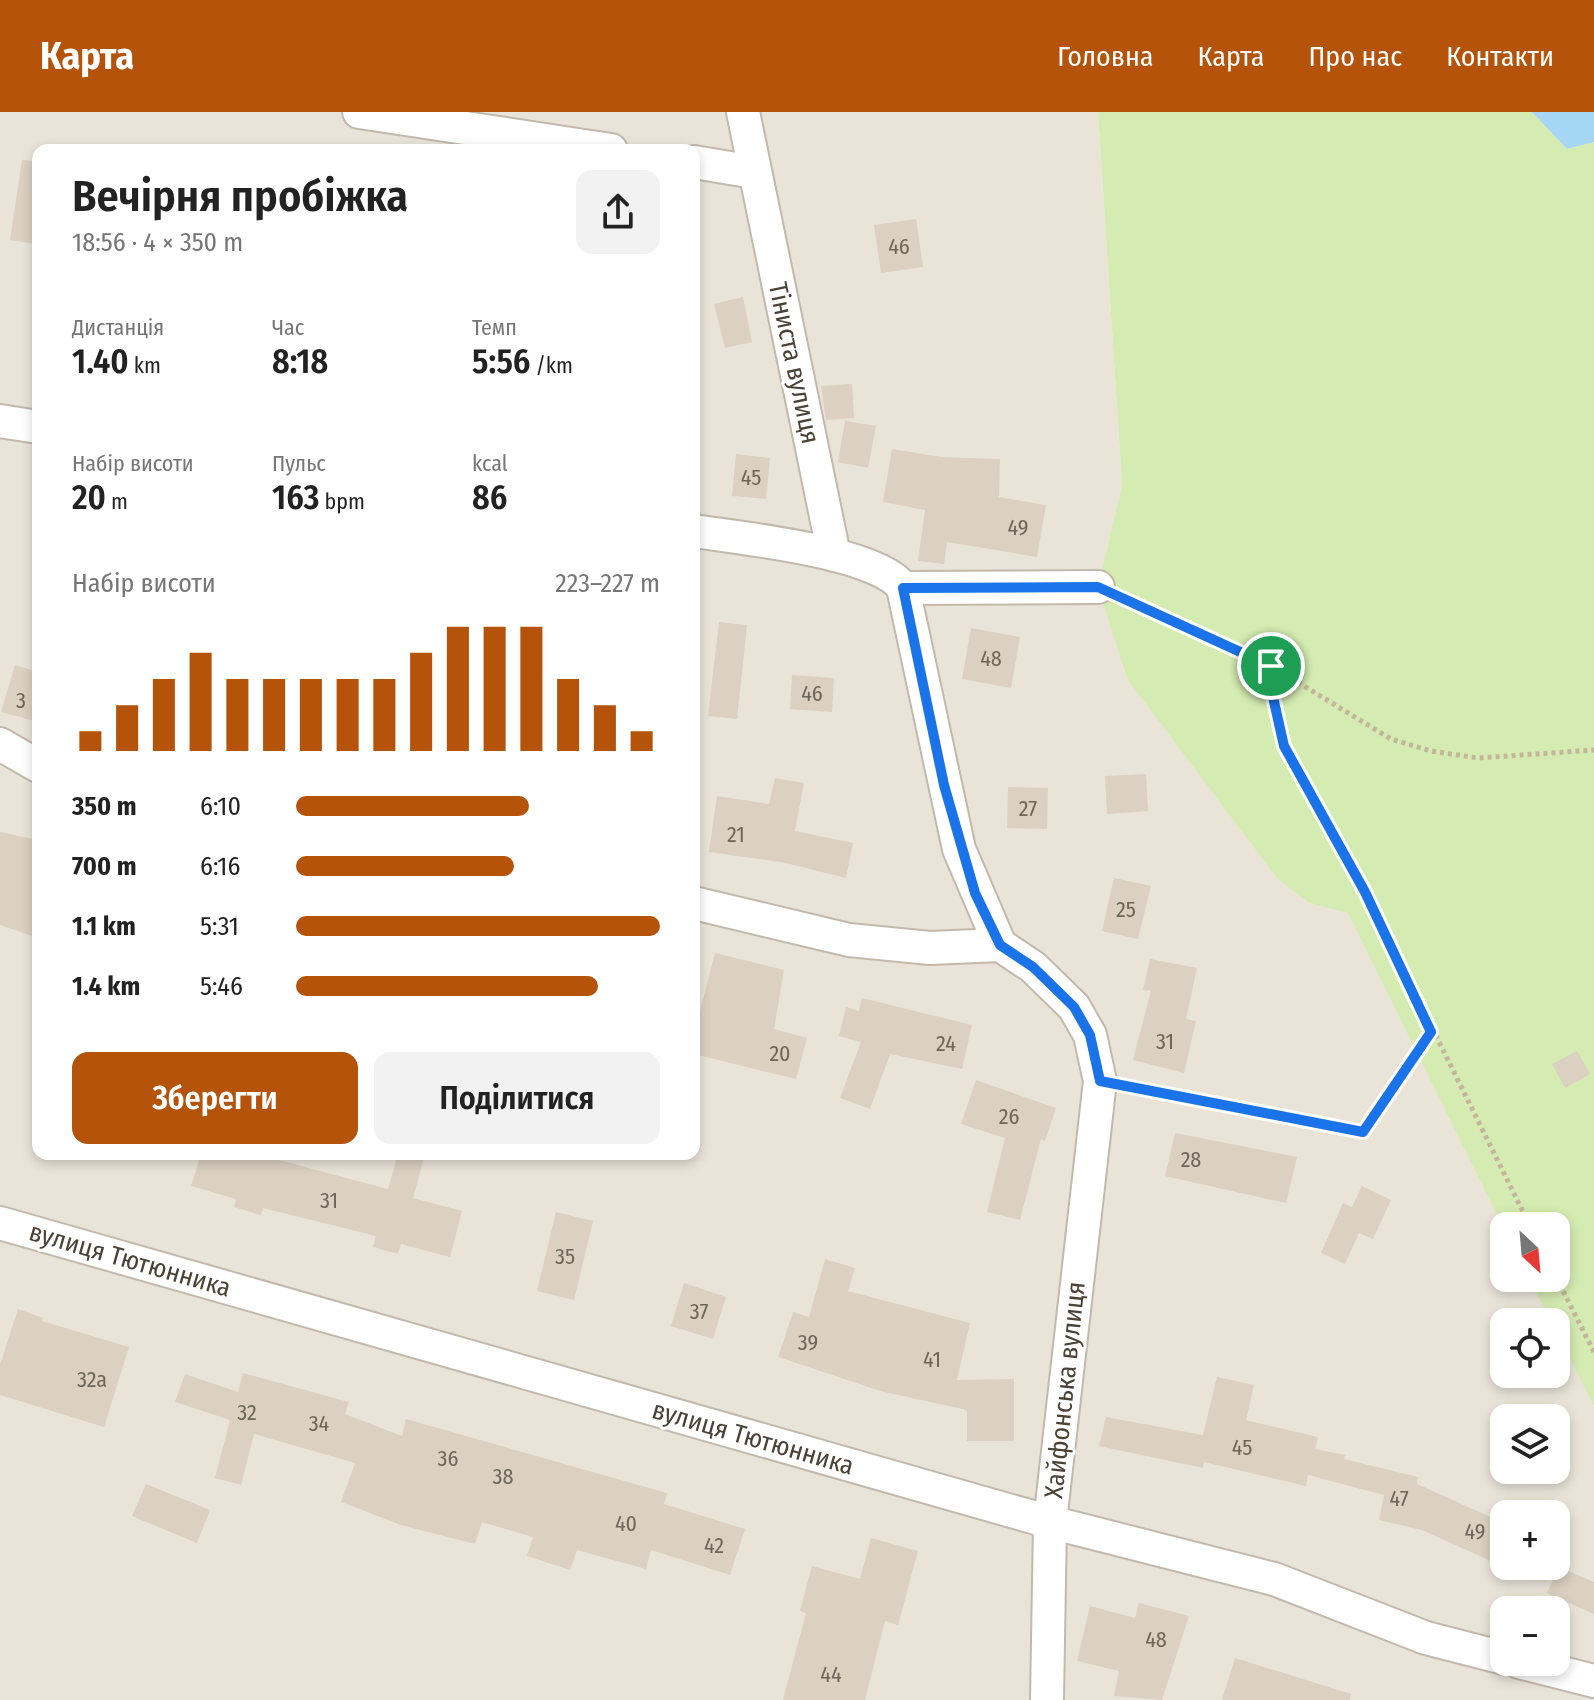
<!DOCTYPE html>
<html lang="uk">
<meta charset="utf-8">
<style>
:root{--surface:#fff;--page:#f2f2f2;--text:#222;--muted:#767676;--accent:#b45309}
body{margin:0;font-family:"Fira Sans Condensed",sans-serif;background:var(--page);color:var(--text);height:100vh;display:flex;flex-direction:column;font-size:30px;white-space:nowrap}
*{box-sizing:border-box;margin:0}
p{font-size:26px;color:var(--muted)}
.icon{flex:none;width:44px;height:44px;fill:none;stroke:currentColor;stroke-width:2;stroke-linecap:round;stroke-linejoin:round}
.map{position:relative;flex:1;overflow:hidden}
.sheet{position:absolute;left:32px;top:32px;width:668px;height:1016px;display:flex;flex-direction:column;background:var(--surface);border-radius:16px;box-shadow:0 4px 12px #0003}
.sheet>*{flex:none}
.needle{width:52px;rotate:154deg}
.fabs{position:absolute;left:1490px;top:1100px;display:grid;gap:16px}
.fabs a{display:grid;place-items:center;width:80px;height:80px;border-radius:16px;background:var(--surface);box-shadow:0 4px 12px #0003;font-size:40px}
.pin{position:absolute;display:grid;place-items:center;width:68px;height:68px;color:#fff;margin:-34px;border:4px solid #fff;border-radius:50%;box-shadow:0 2px 8px #0007}
.round{display:grid;place-items:center;flex:none;width:84px;height:84px;border-radius:16px;background:var(--page)}
.overview{display:flex;align-items:center;justify-content:space-between;height:136px;padding:0 40px}
h1{font-size:44px;font-weight:600;line-height:60px}
.metrics{display:grid;grid-template-columns:repeat(3,1fr);gap:12px;height:136px;padding:8px 40px}
.metrics div{display:grid;align-content:center}
.metrics b{font-size:34px;font-weight:600}
.metrics small{font-size:22px;font-weight:400}
.metrics p{font-size:22px}
.chart{height:224px;padding:16px 40px}
.chart p{display:flex;justify-content:space-between}
.chart svg{width:100%;height:144px;margin-top:8px;stroke:var(--accent);stroke-width:6}
.action{display:flex;gap:16px;margin-top:auto;padding:16px 40px}
.action a{flex:1;height:92px;border-radius:16px;background:var(--accent);color:#fff;font-size:32px;font-weight:600;line-height:92px;text-align:center}
.action a+a{background:var(--page);color:var(--text)}
ul{padding:0 40px;list-style:none;font-size:26px}
li{display:grid;grid-template-columns:128px 96px 1fr;align-items:center;height:60px}
li i{height:20px;border-radius:10px;background:var(--accent)}
header{display:flex;align-items:center;gap:48px;box-sizing:border-box;height:112px;padding:0 40px;background:var(--accent);color:#fff}
header strong{font-size:38px}
nav{display:flex;gap:44px;margin-inline-start:auto;font-size:28px}
.map>svg:first-child{display:block}
</style>
<header>
<strong>Карта</strong>
<nav><a>Головна</a><a>Карта</a><a>Про нас</a><a>Контакти</a></nav>
</header>
<div class="map">
<svg width="1594" height="1588" viewBox="0 0 1594 1588">
<rect width="100%" height="100%" fill="#f6f2ea"/>
<path fill="#eae4d8" fill-rule="evenodd" d="M0,0H1098L1122,373L1098,475L1309,791L1348,801L1504,1114V1166H1531L1553,1210H1504V1262H1556V1216L1594,1292V1588H0ZM38,38H694V1042H38ZM1504,1306H1556V1358H1504ZM1504,1402H1556V1454H1504ZM1504,1498H1556V1550H1504Z"/>
<path fill="#d4ebb1" d="M1098,0H1532L1567,37L1594,30V1294L1556,1219V1210H1551L1529,1166H1556V1114L1504,1117L1348,801L1309,791L1277,766L1128,568L1098,475L1122,373Z"/>
<path fill="#a5d7f4" d="M1532,0H1594V30L1567,37Z"/>
<g fill="#dbd0c2">
<path d="M22,48L38,49L35,132L10,128Z"/>
<path d="M916,107L923,155L881,161L874,113Z"/>
<path d="M743,185L752,230L725,236L714,192Z"/>
<path d="M852,272L854,306L826,308L821,274Z"/>
<path d="M845,309L876,314L868,356L838,350Z"/>
<path d="M892,337L941,345L1000,347L999,385L1046,393L1037,445L947,430L944,452L918,449L925,398L883,390Z"/>
<path d="M736,342L770,346L766,387L732,384Z"/>
<path d="M719,510L747,513L737,607L708,604Z"/>
<path d="M971,516L1020,525L1011,576L962,567Z"/>
<path d="M15,553L38,560V610L1,600Z"/>
<path d="M792,563L834,566L832,600L790,597Z"/>
<path d="M1146,662L1148,699L1107,702L1105,664Z"/>
<path d="M775,666L804,671L795,719L853,731L846,766L786,751L709,740L717,684L769,692Z"/>
<path d="M1008,675L1048,676L1047,717L1007,716Z"/>
<path d="M0,720L38,728V826L0,813Z"/>
<path d="M1114,766L1151,774L1138,827L1102,819Z"/>
<path d="M715,841L784,858L774,917L807,926L796,967L694,942V923Z"/>
<path d="M1150,847L1197,856L1186,907L1196,909L1184,961L1133,948L1151,879L1143,878Z"/>
<path d="M862,886L972,913L962,957L890,942L870,997L840,986L861,930L839,924L846,895L859,899Z"/>
<path d="M1577,939L1590,962L1565,976L1552,952Z"/>
<path d="M976,968L1056,996L1045,1029L1041,1027L1020,1108L987,1100L1005,1026L961,1012Z"/>
<path d="M1175,1021L1297,1045L1286,1091L1165,1064Z"/>
<path d="M201,1042H256L388,1077L398,1042H425L413,1086L462,1099L450,1145L401,1132L398,1142L373,1135L376,1124L263,1096L261,1103L234,1095L236,1087L191,1074Z"/>
<path d="M1362,1074L1391,1088L1373,1127L1359,1121L1345,1152L1321,1141L1343,1091L1352,1095Z"/>
<path d="M556,1100L593,1109L574,1188L537,1179Z"/>
<path d="M825,1147L855,1156L848,1179L970,1211L957,1268L1014,1267V1329H967V1298L880,1279L778,1245L793,1200L809,1205Z"/>
<path d="M684,1171L726,1185L713,1227L671,1214Z"/>
<path d="M18,1197L43,1206L42,1209L129,1235L104,1315L0,1283V1253Z"/>
<path d="M243,1261L349,1290L345,1302L402,1324L406,1307L667,1381L664,1392L745,1417L730,1463L651,1438L646,1457L577,1438L570,1458L527,1444L533,1425L482,1410L475,1432L401,1413L341,1390L355,1351L254,1322L241,1373L215,1366L230,1308L175,1290L185,1262L238,1280Z"/>
<path d="M1217,1265L1254,1273L1246,1308L1318,1325L1315,1337L1345,1343L1344,1347L1418,1365L1417,1372L1504,1411V1455L1422,1418L1379,1408L1384,1383L1308,1363L1306,1374L1204,1350L1203,1356L1099,1334L1106,1305L1203,1323Z"/>
<path d="M146,1372L210,1398L197,1431L132,1404Z"/>
<path d="M871,1426L918,1439L898,1513L885,1509L865,1588H783L806,1501L800,1499L812,1454L860,1467Z"/>
<path d="M1559,1455L1594,1470V1502L1547,1481Z"/>
<path d="M1139,1491L1189,1504L1162,1588L1114,1584L1119,1559L1077,1549L1090,1494L1135,1506Z"/>
<path d="M1235,1546L1351,1582L1350,1588H1222Z"/>
</g>
<g fill="none" stroke-linecap="round" stroke-linejoin="round">
<g stroke="#c2b9ac" stroke-width="36">
<g id="minor">
<path d="M359,0L611,38"/>
<path d="M743,0L834,443"/>
<path d="M694,50L754,60"/>
<path d="M0,309L38,315"/>
<path d="M694,419C739,426 880,440 903,476L959,737L1000,833"/>
<path d="M903,476L1098,475"/>
<path d="M0,632L38,654"/>
<path d="M694,791L849,828L930,836L1000,833L1033,855L1074,895L1090,923L1100,969L1050,1410L1047,1588"/>
<path d="M0,1111L1050,1410L1274,1467L1426,1526L1504,1546"/>
<path d="M1519,1550L1594,1569"/>
</g>
</g>
<g stroke="#c5b59c" stroke-width="5" stroke-dasharray="4 4" stroke-linecap="butt">
<path d="M1125,487L1271,554L1391,627L1431,639L1478,646L1594,638"/>
<path d="M1271,554L1273,585L1284,634L1365,780L1530,1114"/>
<path d="M1130,975L1363,1020L1431,920"/>
<path d="M1556,1165L1594,1240"/>
</g>
<use href="#minor" stroke="#fff" stroke-width="32"/>
</g>
<g fill="none" stroke-linecap="round" stroke-linejoin="round">
<g stroke="#fff" stroke-width="16">
<path id="route" d="M1098,475L1271,554L1273,585L1284,634L1365,780L1431,920L1363,1020L1100,969L1090,923L1074,895L1033,855L1000,833L975,781L944,673L903,476Z"/>
</g>
<use href="#route" stroke="#1a73e8" stroke-width="10"/>
</g>
<g text-anchor="middle" dominant-baseline="central" stroke-width="6" stroke-linejoin="round" paint-order="stroke">
<g font-size="22" fill="#6e665a">
<text x="899" y="134">46</text>
<text x="751" y="365">45</text>
<text x="1018" y="415">49</text>
<text x="991" y="546">48</text>
<text x="812" y="581">46</text>
<text x="21" y="588">3</text>
<text x="1028" y="696">27</text>
<text x="736" y="722">21</text>
<text x="1126" y="797">25</text>
<text x="1165" y="929">31</text>
<text x="946" y="931">24</text>
<text x="780" y="941">20</text>
<text x="1009" y="1004">26</text>
<text x="1191" y="1047">28</text>
<text x="329" y="1088">31</text>
<text x="565" y="1144">35</text>
<text x="699" y="1199">37</text>
<text x="808" y="1230">39</text>
<text x="932" y="1247">41</text>
<text x="92" y="1267">32а</text>
<text x="247" y="1300">32</text>
<text x="319" y="1311">34</text>
<text x="1242" y="1335">45</text>
<text x="448" y="1346">36</text>
<text x="503" y="1364">38</text>
<text x="1399" y="1386">47</text>
<text x="626" y="1411">40</text>
<text x="1475" y="1419">49</text>
<text x="714" y="1433">42</text>
<text x="1156" y="1527">48</text>
<text x="831" y="1562">44</text>
</g>
<g font-size="26" fill="#4a4237" stroke="#fff">
<text transform="translate(794 251) rotate(78)">Тіниста вулиця</text>
<text transform="translate(130 1148) rotate(16)">вулиця Тютюнника</text>
<text transform="translate(1065 1278) rotate(-84)">Хайфонська вулиця</text>
<text transform="translate(753 1326) rotate(16)">вулиця Тютюнника</text>
</g>
</g>
</svg>
<div class="fabs">
<a><svg class="needle" viewBox="-14 -14 28 28"><path d="M0-13l5 13h-10z" fill="#e53935"/><path d="M0 13l5-13h-10z" fill="#767676"/></svg></a>
<a><svg class="icon" aria-label="locate" viewBox="0 0 24 24"><circle cx="12" cy="12" r="6"/><path d="M12 2v4M12 18v4M2 12h4M18 12h4"/></svg></a>
<a><svg class="icon" aria-label="layers" viewBox="0 0 24 24"><path d="M12 4l9 5-9 5-9-5zM3 14l9 5 9-5"/></svg></a>
<a>+</a>
<a>−</a>
</div>
<div class="pin" style="left:1271px;top:554px;background:#1e9e55"><svg class="icon" aria-label="arrive" viewBox="0 0 24 24"><path d="M6 21V4h12l-3 4 3 4H6"/></svg></div>
<section class="sheet">
<div class="overview"><div><h1>Вечірня пробіжка</h1><p>18:56 · 4 × 350 m</p></div><a class="round"><svg class="icon" aria-label="share" viewBox="0 0 24 24"><path d="M12 15V3M7 8l5-5 5 5M5 13v7h14v-7"/></svg></a></div>
<div class="metrics">
<div><p>Дистанція</p><b>1.40<small> km</small></b></div>
<div><p>Час</p><b>8:18</b></div>
<div><p>Темп</p><b>5:56<small> /km</small></b></div>
</div>
<div class="metrics">
<div><p>Набір висоти</p><b>20<small> m</small></b></div>
<div><p>Пульс</p><b>163<small> bpm</small></b></div>
<div><p>kcal</p><b>86</b></div>
</div>
<div class="chart"><p><span>Набір висоти</span>223–227 m</p>
<svg viewBox="0 0 160 44" preserveAspectRatio="none"><path d="M5 44V38M15 44V30M25 44V22M35 44V14M45 44V22M55 44V22M65 44V22M75 44V22M85 44V22M95 44V14M105 44V6M115 44V6M125 44V6M135 44V22M145 44V30M155 44V38"/></svg>
</div>
<ul>
<li><b>350 m</b>6:10<i style="width:64%"></i></li>
<li><b>700 m</b>6:16<i style="width:60%"></i></li>
<li><b>1.1 km</b>5:31<i style="width:100%"></i></li>
<li><b>1.4 km</b>5:46<i style="width:83%"></i></li>
</ul>
<div class="action"><a>Зберегти</a><a>Поділитися</a></div>
</section>
</div>
